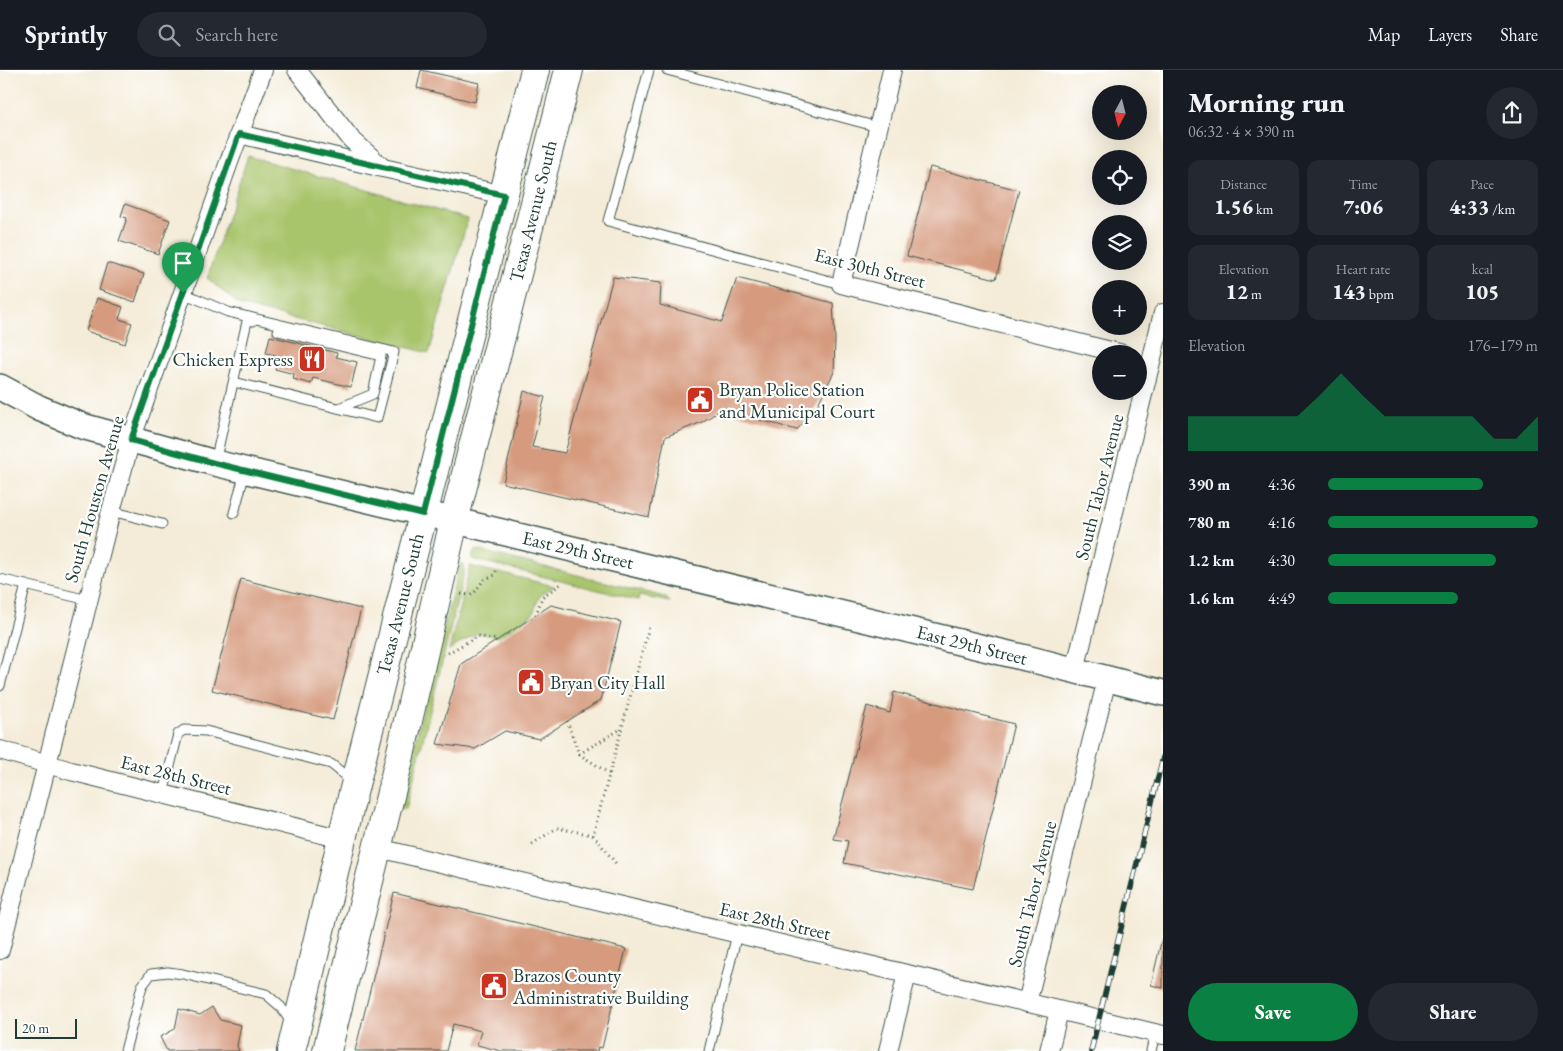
<!DOCTYPE html>
<meta charset="utf-8">
<style>
:root{--surface:#171b24;--page:#242831;--text:#f1f3f6;--muted:#9ea1a6;--line:#363941;--accent:#0b8043}
body{margin:0;font-family:"EB Garamond",serif;background:var(--page);color:var(--text);height:100vh;display:flex;flex-direction:column;font-size:19px;white-space:nowrap}
*{box-sizing:border-box;margin:0}
p{font-size:16px;color:var(--muted)}
.icon{flex:none;width:28px;height:28px;fill:none;stroke:currentColor;stroke-width:2;stroke-linecap:round;stroke-linejoin:round}
.map{position:relative;flex:1;overflow:hidden}
.details{display:flex;flex-direction:column;background:var(--surface);width:400px}
.details>*{flex:none}
.needle{width:32px;rotate:187deg}
.tools{position:absolute;left:1092px;top:15px;display:grid;gap:10px}
.tools a{display:grid;place-items:center;width:55px;height:55px;border-radius:50%;background:var(--surface);box-shadow:0 5px 20px #0002;font-size:25px}
.scale{position:absolute;left:15px;bottom:12px;width:62px;box-sizing:border-box;padding-left:5px;border:2px solid #1f3d34;border-top:0;font-size:14px;line-height:18px;white-space:nowrap;color:#1f3d34;-webkit-text-stroke:4px #fff;paint-order:stroke}
.pin{position:absolute;display:grid;place-items:center;width:42px;height:42px;color:#fff;margin:-51px -21px;border-radius:50% 50% 50% 0;rotate:-45deg;box-shadow:0 0 5px #0007}
.pin .icon{rotate:45deg}
.round{display:grid;place-items:center;flex:none;width:52px;height:52px;border-radius:26px;background:var(--page)}
.summary{display:flex;align-items:center;justify-content:space-between;height:85px;padding:0 25px}
h1{font-size:28px;font-weight:800;line-height:38px}
.stats{display:grid;grid-template-columns:repeat(3,1fr);gap:8px;height:85px;padding:5px 25px}
.stats div{display:grid;align-content:center;border-radius:12px;background:var(--page);text-align:center}
.stats b{font-size:21px;font-weight:800}
.stats small{font-size:14px;font-weight:400}
.stats p{font-size:14px}
.chart{height:140px;padding:10px 25px}
.chart p{display:flex;justify-content:space-between}
.chart svg{width:100%;height:90px;margin-top:5px;fill:var(--accent);opacity:.7}
.action{display:flex;gap:10px;margin-top:auto;padding:10px 25px}
.action a{flex:1;height:58px;border-radius:30px;background:var(--accent);color:#fff;font-size:20px;font-weight:800;line-height:58px;text-align:center}
.action a+a{background:var(--page);color:var(--text)}
ul{padding:0 25px;list-style:none;font-size:16px}
li{display:grid;grid-template-columns:80px 60px 1fr;align-items:center;height:38px}
li i{height:12px;border-radius:6px;background:var(--accent)}
header{display:flex;align-items:center;gap:30px;box-sizing:border-box;height:70px;padding:0 25px;background:var(--surface);border-bottom:1px solid var(--line)}
header strong{font-size:24px}
nav{display:flex;gap:28px;margin-inline-start:auto;font-size:18px}
.search{width:350px;height:45px;background:var(--page);display:flex;align-items:center;gap:12px;box-sizing:border-box;padding:0 18px;border-radius:28px;color:var(--muted);font-size:19px}
main{display:flex;flex:1;min-height:0}
.map>svg:first-child{display:block}
</style>
<header>
<strong>Sprintly</strong>
<div class="search"><svg class="icon" aria-label="search" viewBox="0 0 24 24"><circle cx="10" cy="10" r="6"/><path d="M15 15l6 6"/></svg>Search here</div>
<nav><a>Map</a><a>Layers</a><a>Share</a></nav>
</header>
<main>
<div class="map">
<svg width="1163" height="981" viewBox="0 0 1163 981">
<rect width="100%" height="100%" fill="#fff"/>
<filter id="ink" filterUnits="userSpaceOnUse"><feTurbulence type="fractalNoise" baseFrequency=".02" numOctaves="2"/><feDisplacementMap in="SourceGraphic" scale="10" xChannelSelector="R" yChannelSelector="G"/><feConvolveMatrix kernelMatrix="1 2 1 2 8 2 1 2 1" color-interpolation-filters="sRGB"/></filter>
<filter id="wash" filterUnits="userSpaceOnUse"><feTurbulence type="fractalNoise" baseFrequency=".0096" numOctaves="4" result="noise"/><feDisplacementMap in="SourceGraphic" scale="20" xChannelSelector="R" yChannelSelector="G"/><feGaussianBlur stdDeviation="1.12" result="paint"/><feColorMatrix in="noise" values="0 0 0 0 0 0 0 0 0 0 0 0 0 0 0 0 0 1.4 0 .05"/><feComposite in="paint" operator="in"/></filter>
<g filter="url(#wash)">
<rect width="100%" height="100%" fill="#f4ecd8"/>
<g fill="#a9c56c" stroke="#648150">
<path d="M248,86L468,149L429,283L239,235L207,208Z"/>
<path d="M477,480L665,527L670,532L639,526L638,530L472,489L474,482Z"/>
<path d="M460,493L464,494V503L406,739H400L402,724Z"/>
<path d="M470,496L554,516L539,527L533,544L499,567L478,563L449,580Z"/>
</g>
<g id="blocks">
<g fill="#d69b7f">
<path d="M421,0L479,13L475,32L417,18Z"/>
<path d="M930,97L1019,120L996,209L907,186Z"/>
<path d="M125,134L170,150L158,184L119,171L127,148L121,146Z"/>
<path d="M107,193L144,204L135,232L99,220Z"/>
<path d="M613,207L661,213L660,235L722,252L737,208L833,233L835,269L834,302L818,334L797,360L719,339L713,345L702,352L665,367L649,447L503,413L524,321L545,327L532,377L565,383Z"/>
<path d="M97,228L123,237L119,249L132,253L125,274L86,261Z"/>
<path d="M270,266L337,283L336,287L357,292L351,317L313,308L311,314L293,309L294,304L275,299L279,286L266,283Z"/>
<path d="M241,509L361,539L333,650L212,620Z"/>
<path d="M551,535L621,552L601,630L539,669L505,661L475,679L437,674L461,594Z"/>
<path d="M894,622L1014,654L973,819L844,793L848,771L833,769L867,636L890,643Z"/>
<path d="M394,823L626,879L602,978L598,977L597,981H501L477,975L481,961L453,954L446,981H355Z"/>
<path d="M1162,868H1163V918L1151,915Z"/>
<path d="M212,937L220,950L241,955L237,976L239,981H167L160,967L175,959L179,939L200,945Z"/>
</g>
</g>
</g>
<g filter="url(#ink)">
<use href="#blocks" fill-opacity="0" stroke="#3f574d" stroke-width="1"/>
<g fill="none" stroke-linecap="round" stroke-linejoin="round">
<g stroke="#3f574d" stroke-width="11">
<g id="lane">
<path d="M649,0L608,151L841,214"/>
<path d="M667,0L878,57"/>
<path d="M183,223L228,242L394,282L377,348L234,312"/>
<path d="M278,261L381,286L373,324L339,338"/>
<path d="M215,392L248,247L253,251"/>
<path d="M111,441L162,454"/>
<path d="M234,443L245,402"/>
<path d="M0,509L88,530"/>
<path d="M0,616L26,515"/>
<path d="M163,724L178,664L184,660L206,661L331,694L345,705L349,714"/>
<path d="M125,981L142,916L151,904L168,902L183,904L266,924L281,937L292,954"/>
<path d="M709,981L737,864"/>
<path d="M1151,981L1155,963"/>
</g>
</g>
<g stroke="#3f574d" stroke-width="20">
<g id="street">
<path d="M297,0L351,69L383,98L504,125"/>
<path d="M892,0L841,214L1123,284"/>
<path d="M239,64L383,98"/>
<path d="M1075,600L1163,243"/>
<path d="M0,680L71,701L342,769"/>
<path d="M378,778L1163,965"/>
<path d="M0,880L111,441L131,370L229,92L263,0"/>
<path d="M1027,933L1107,609"/>
<path d="M888,981L907,904"/>
<path d="M1049,981L1059,941"/>
</g>
</g>
<g stroke="#3f574d" stroke-width="28">
<path id="secondary" d="M0,317L39,338L82,356L215,393L1034,590L1163,623"/>
</g>
<g stroke="#3f574d" stroke-width="30">
<g id="primary">
<path d="M291,981L353,723L535,0"/>
<path d="M327,981L399,690L454,451L569,0"/>
</g>
</g>
<g stroke="#3f574d" stroke-width="3" stroke-dasharray="1 4" stroke-linecap="butt">
<path d="M461,524C476,526 472,524 481,514C484,509 490,507 495,505L497,499"/>
<path d="M536,545L542,527L561,514"/>
<path d="M448,583L478,566L497,570"/>
<path d="M567,651L579,684L610,704"/>
<path d="M579,684L621,659"/>
<path d="M593,765L618,796"/>
<path d="M532,774L557,758L593,765L649,557"/>
</g>
<use href="#lane" stroke="#fff" stroke-width="9"/>
<use href="#street" stroke="#fff" stroke-width="18"/>
<use href="#secondary" stroke="#fff" stroke-width="25"/>
<use href="#primary" stroke="#fff" stroke-width="28"/>
<g stroke="#1f3d34" stroke-width="5.5">
<path id="rail" d="M1091,981L1163,687"/>
</g>
<use href="#rail" stroke="#fff" stroke-width="4" stroke-dasharray="11" stroke-linecap="butt"/>
</g>
</g>
<g fill="none" stroke-linecap="round" stroke-linejoin="round" filter="url(#ink)">
<g stroke="#fff" stroke-width="10">
<path id="route" d="M239,64L504,125L423,444L214,393L131,370Z"/>
</g>
<use href="#route" stroke="#0b8043" stroke-width="6"/>
</g>
<defs>
<g id="restaurant-square" transform="scale(1.4375)"><rect x="-9" y="-9" width="18" height="18" rx="4" fill="#c8321e" stroke="#fff"/><path d="M-5-6h1v4h1v-4h1v4h1v-4h1v5L-1.5 .5V6h-2V.5L-5-1ZM5-6V6H3V1.5H1.5Q1.5-4 5-6Z" fill="#fff"/></g>
<g id="civic-square" transform="scale(1.4375)"><rect x="-9" y="-9" width="18" height="18" rx="4" fill="#c8321e" stroke="#fff"/><path d="M-.6-6.5H3V-4.5H.6V-3L4-1V1h2V6H-6V1h2V-1L-.6-3ZM-1.2 2.5V6h2.4V2.5Z" fill="#fff"/></g>
</defs>
<g fill-rule="evenodd">
<use href="#restaurant-square" x="312" y="289"/>
<use href="#civic-square" x="700" y="330"/>
<use href="#civic-square" x="531" y="612"/>
<use href="#civic-square" x="494" y="916"/>
</g>
<g text-anchor="middle" dominant-baseline="central" stroke-width="4.5" stroke-linejoin="round" paint-order="stroke">
<g font-size="19" fill="#1f3d34" stroke="#fff">
<text transform="translate(533 141) rotate(-76)">Texas Avenue South</text>
<text transform="translate(870 198) rotate(14)">East 30th Street</text>
<text transform="translate(1099 417) rotate(-76)">South Tabor Avenue</text>
<text transform="translate(94 429) rotate(-74)">South Houston Avenue</text>
<text transform="translate(578 480) rotate(13)">East 29th Street</text>
<text transform="translate(400 534) rotate(-76)">Texas Avenue South</text>
<text transform="translate(972 575) rotate(14)">East 29th Street</text>
<text transform="translate(176 705) rotate(14)">East 28th Street</text>
<text transform="translate(1032 824) rotate(-76)">South Tabor Avenue</text>
<text transform="translate(775 851) rotate(13)">East 28th Street</text>
</g>
<g font-size="19" fill="#1f3d34" stroke="#fff" text-anchor="start">
<text x="293" y="289" text-anchor="end">Chicken Express</text>
<text x="719" y="319">Bryan Police Station<tspan x="719" dy="22">and Municipal Court</tspan></text>
<text x="550" y="612">Bryan City Hall</text>
<text x="513" y="905">Brazos County<tspan x="513" dy="22">Administrative Building</tspan></text>
</g>
</g>
</svg>
<div class="tools">
<a><svg class="needle" viewBox="-14 -14 28 28"><path d="M0-13l5 13h-10z" fill="#e53935"/><path d="M0 13l5-13h-10z" fill="#9ea1a6"/></svg></a>
<a><svg class="icon" aria-label="locate" viewBox="0 0 24 24"><circle cx="12" cy="12" r="6"/><path d="M12 2v4M12 18v4M2 12h4M18 12h4"/></svg></a>
<a><svg class="icon" aria-label="layers" viewBox="0 0 24 24"><path d="M12 4l9 5-9 5-9-5zM3 14l9 5 9-5"/></svg></a>
<a>+</a>
<a>−</a>
</div>
<div class="scale">20 m</div>
<div class="pin" style="left:183px;top:223px;background:#1e9e55"><svg class="icon" aria-label="arrive" viewBox="0 0 24 24"><path d="M6 21V4h12l-3 4 3 4H6"/></svg></div>
</div>
<section class="details">
<div class="summary"><div><h1>Morning run</h1><p>06:32 · 4 × 390 m</p></div><a class="round"><svg class="icon" aria-label="share" viewBox="0 0 24 24"><path d="M12 15V3M7 8l5-5 5 5M5 13v7h14v-7"/></svg></a></div>
<div class="stats">
<div><p>Distance</p><b>1.56<small> km</small></b></div>
<div><p>Time</p><b>7:06</b></div>
<div><p>Pace</p><b>4:33<small> /km</small></b></div>
</div>
<div class="stats">
<div><p>Elevation</p><b>12<small> m</small></b></div>
<div><p>Heart rate</p><b>143<small> bpm</small></b></div>
<div><p>kcal</p><b>105</b></div>
</div>
<div class="chart"><p><span>Elevation</span>176–179 m</p>
<svg viewBox="0 0 160 44" preserveAspectRatio="none"><path d="M0 44V27L10 27L20 27L30 27L40 27L50 27L60 17L70 6L80 17L90 27L100 27L110 27L120 27L130 27L140 38L150 38L160 27V44z"/></svg>
</div>
<ul>
<li><b>390 m</b>4:36<i style="width:74%"></i></li>
<li><b>780 m</b>4:16<i style="width:100%"></i></li>
<li><b>1.2 km</b>4:30<i style="width:80%"></i></li>
<li><b>1.6 km</b>4:49<i style="width:62%"></i></li>
</ul>
<div class="action"><a>Save</a><a>Share</a></div>
</section>
</main>
